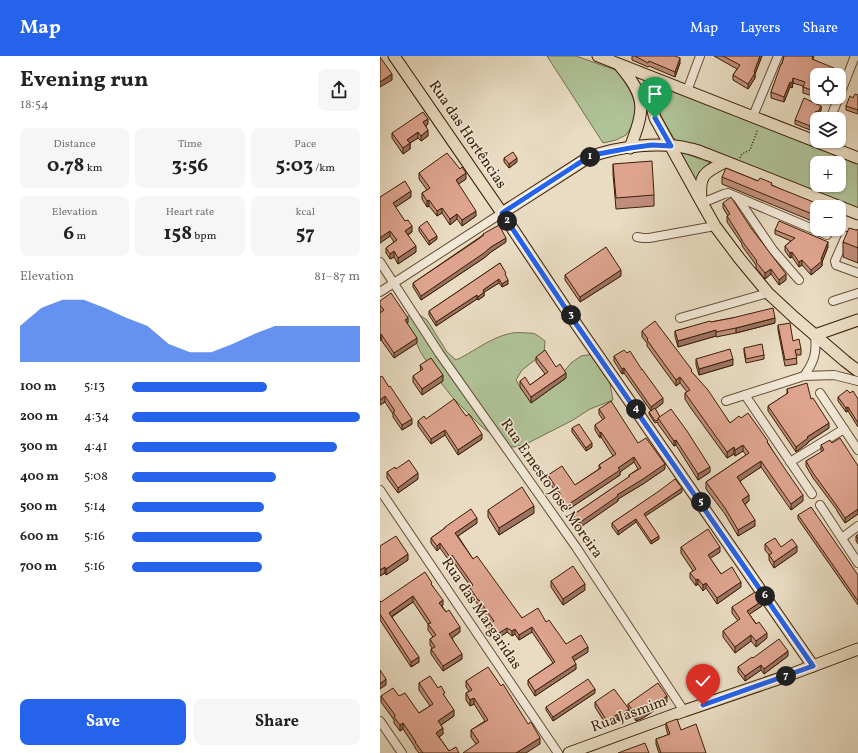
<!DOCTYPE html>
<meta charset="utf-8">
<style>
:root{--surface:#fff;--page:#f6f6f6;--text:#222;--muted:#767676;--accent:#2563eb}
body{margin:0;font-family:Vollkorn,serif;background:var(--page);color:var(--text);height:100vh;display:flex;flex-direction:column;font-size:15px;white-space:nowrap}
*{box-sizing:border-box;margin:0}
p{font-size:13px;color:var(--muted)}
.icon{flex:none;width:22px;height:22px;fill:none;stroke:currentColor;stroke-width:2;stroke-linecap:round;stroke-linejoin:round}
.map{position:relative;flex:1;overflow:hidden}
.side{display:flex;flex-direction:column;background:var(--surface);width:380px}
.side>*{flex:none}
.buttons{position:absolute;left:430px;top:12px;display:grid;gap:8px}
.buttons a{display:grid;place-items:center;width:36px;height:36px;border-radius:8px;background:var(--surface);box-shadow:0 1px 3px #0004;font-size:20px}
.pin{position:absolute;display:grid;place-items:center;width:34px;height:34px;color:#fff;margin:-41px -17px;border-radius:50% 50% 50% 0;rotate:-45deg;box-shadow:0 0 4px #0007}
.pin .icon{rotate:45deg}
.km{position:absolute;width:20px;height:20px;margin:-10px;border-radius:50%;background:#222;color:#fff;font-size:11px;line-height:20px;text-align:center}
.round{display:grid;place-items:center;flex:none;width:42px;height:42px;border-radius:8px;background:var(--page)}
.head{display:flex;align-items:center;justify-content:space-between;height:68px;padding:0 20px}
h1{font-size:22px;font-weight:700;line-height:30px}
.figures{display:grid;grid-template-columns:repeat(3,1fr);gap:6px;height:68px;padding:4px 20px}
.figures div{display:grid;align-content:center;border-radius:8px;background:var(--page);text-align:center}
.figures b{font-size:20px;font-weight:700}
.figures small{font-size:11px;font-weight:400}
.figures p{font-size:11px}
.chart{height:112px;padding:8px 20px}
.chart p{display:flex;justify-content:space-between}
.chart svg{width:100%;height:72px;margin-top:4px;fill:var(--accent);opacity:.7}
.button{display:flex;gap:8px;margin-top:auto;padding:8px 20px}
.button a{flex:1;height:46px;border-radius:8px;background:var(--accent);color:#fff;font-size:16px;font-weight:700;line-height:46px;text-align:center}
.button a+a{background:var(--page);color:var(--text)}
ul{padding:0 20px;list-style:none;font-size:13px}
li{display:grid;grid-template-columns:64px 48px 1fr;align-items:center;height:30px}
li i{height:10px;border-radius:5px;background:var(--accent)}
header{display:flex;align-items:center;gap:24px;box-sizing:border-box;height:56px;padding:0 20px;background:var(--accent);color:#fff}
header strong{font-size:19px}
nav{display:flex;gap:22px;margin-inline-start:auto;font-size:14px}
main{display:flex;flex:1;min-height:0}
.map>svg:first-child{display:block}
</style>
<header>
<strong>Map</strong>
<nav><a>Map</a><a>Layers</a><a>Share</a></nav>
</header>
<main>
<section class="side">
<div class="head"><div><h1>Evening run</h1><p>18:54</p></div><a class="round"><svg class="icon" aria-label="share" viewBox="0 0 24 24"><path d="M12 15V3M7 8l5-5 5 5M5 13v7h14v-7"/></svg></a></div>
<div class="figures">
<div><p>Distance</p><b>0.78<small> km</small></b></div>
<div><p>Time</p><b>3:56</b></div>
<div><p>Pace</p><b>5:03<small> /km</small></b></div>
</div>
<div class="figures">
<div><p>Elevation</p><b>6<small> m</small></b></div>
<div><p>Heart rate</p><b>158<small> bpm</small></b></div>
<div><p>kcal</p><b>57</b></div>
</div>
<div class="chart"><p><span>Elevation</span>81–87 m</p>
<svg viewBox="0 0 160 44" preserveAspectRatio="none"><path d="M0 44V22L10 11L20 6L30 6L40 11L50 17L60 22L70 33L80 38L90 38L100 33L110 27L120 22L130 22L140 22L150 22L160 22V44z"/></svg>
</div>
<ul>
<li><b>100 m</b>5:13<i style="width:59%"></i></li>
<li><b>200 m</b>4:34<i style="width:100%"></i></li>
<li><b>300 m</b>4:41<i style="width:90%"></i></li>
<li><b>400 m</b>5:08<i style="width:63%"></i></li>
<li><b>500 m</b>5:14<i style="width:58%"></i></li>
<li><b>600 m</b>5:16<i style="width:57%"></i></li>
<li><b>700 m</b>5:16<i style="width:57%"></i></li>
</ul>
<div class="button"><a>Save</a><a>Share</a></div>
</section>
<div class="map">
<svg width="478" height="697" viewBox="0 0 478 697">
<rect width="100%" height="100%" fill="#e9dcc3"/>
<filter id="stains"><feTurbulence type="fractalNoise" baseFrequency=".005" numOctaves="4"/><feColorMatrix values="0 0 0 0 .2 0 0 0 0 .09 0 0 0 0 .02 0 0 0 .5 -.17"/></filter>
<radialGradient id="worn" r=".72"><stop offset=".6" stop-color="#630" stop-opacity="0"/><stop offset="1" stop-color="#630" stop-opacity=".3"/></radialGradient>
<g fill="#b0c298" stroke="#76704e" fill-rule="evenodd">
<path d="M167,0H196L241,16L249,26L256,47L255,60L252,70L246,79L236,84L223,87Z"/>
<path d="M284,34H291L478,108V156L297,86C293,82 277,54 277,49C276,46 277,42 278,39ZM437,107H459V129H437Z"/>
<path d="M301,96L331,107L315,126Z"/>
<path d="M37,257L47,264L67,296L76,304C98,294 120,273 146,277C149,277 153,277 155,278C159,280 162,283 165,285L164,297L142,314L136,324L142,334L182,318L191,307L201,300L214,298L228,317L233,344L210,353L193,364L146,388L134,391L122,389L114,380L101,370L73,342L55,319L40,295L35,284L28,274L26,261Z"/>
</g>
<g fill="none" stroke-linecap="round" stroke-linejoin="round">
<g stroke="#684e34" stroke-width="10">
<g id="minor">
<path d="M307,35L320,0"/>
<path d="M459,41L475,0"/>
<path d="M373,60L398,0"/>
<path d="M450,63L459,41"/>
<path d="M357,141L393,194L419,224"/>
<path d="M322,147L344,138L348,137L447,179"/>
<path d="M257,181L263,182H269L335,170"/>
<path d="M478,184L466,180L455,205L456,209L478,217"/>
<path d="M0,206L59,297L196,491L304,655"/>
<path d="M0,236L122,157"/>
<path d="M453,245L478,237"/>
<path d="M300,262L388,237"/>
<path d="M424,320C434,306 437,297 435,279"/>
<path d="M440,337L478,394"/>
<path d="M365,339L432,438"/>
<path d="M346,345L424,320L454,319L478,325"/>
<path d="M410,406L464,373"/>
<path d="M0,434L178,697"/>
<path d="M440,449L478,507"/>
<path d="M462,482L478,470"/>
<path d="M0,665L22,697"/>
</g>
</g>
<g stroke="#3d1f05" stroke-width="13">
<g id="major">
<path d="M14,0L122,157L192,262L433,610"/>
<path d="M218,0L478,102"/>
<path d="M240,10C268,43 264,54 250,92"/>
<path d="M289,28C273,38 269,44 275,62L322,147L335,170L359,202L388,237L415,262L465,305L478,315"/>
<path d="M321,143C319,118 324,117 345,106"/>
<path d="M122,157L209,101C240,90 280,85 311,93C317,94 323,97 329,99L478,158"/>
<path d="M435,279L478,264"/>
<path d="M189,697L304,655L401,622L478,593"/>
</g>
</g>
<path stroke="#3d1f05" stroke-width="1.5" stroke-dasharray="1 2" stroke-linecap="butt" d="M360,102L362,98L370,94L378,73"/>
<use href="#minor" stroke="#f1e8d8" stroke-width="8"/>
<use href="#major" stroke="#e9dcc3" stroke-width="11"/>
</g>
<g fill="#bf8d7b" stroke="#3d1f05">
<path d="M252,0H295L300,7L295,21L269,10L268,11L252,4Z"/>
<path d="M334,0H382L375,18V22L368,33L353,24V19L357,13Z"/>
<path d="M404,0H434L433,3L454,17L453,19H437V41H447L446,44L423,37V30L413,27L412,32L410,31L404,46L391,42V36L402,8Z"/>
<path d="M478,39V58L466,54V50L473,42Z"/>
<path d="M441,50V54L438,60L436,59L430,74L415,68V64Z"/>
<path d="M48,68L46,70L48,80L41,85L38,82L30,87V93L23,98L12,82V77Z"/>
<path d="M124,102L137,106L129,112L124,106Z"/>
<path d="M233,108L274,139V150L236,153L233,118Z"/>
<path d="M39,117L86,123L78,128L96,160L82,170L77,163L70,169L62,157L57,160L49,150L47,151L42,143V137L47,134L39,123Z"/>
<path d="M342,121L378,125L392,129L437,151V167L342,128Z"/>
<path d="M0,141H31L15,151L32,176L28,179L36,196L18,208L14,201L10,203L6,197V192L14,186L10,180L0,187Z"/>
<path d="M343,147L371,172L406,224L399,229L391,218L385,223L376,212V209L362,190V188L347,166V160H348L343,152Z"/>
<path d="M459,156L464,170L461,177L452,173H459Z"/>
<path d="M39,171L57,183L49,189L39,175Z"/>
<path d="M395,174L448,191L442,206V210L431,219L422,209L419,211L412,201L410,202L405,195V190L411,185L395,178Z"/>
<path d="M476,174H478V207L463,201V186Z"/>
<path d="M103,178L126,186L111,196L104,202L41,244L33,231V227L103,179Z"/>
<path d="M120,207L126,221L128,228L122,231L119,227L104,236V240L98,244L97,243L56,270L49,259V255Z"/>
<path d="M185,219L241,220L200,246L185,224Z"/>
<path d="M0,245L28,267L27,268L37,287L14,302L1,284V256L0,254Z"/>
<path d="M352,262L395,267L356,277L336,281V280L298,291L295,280V275L331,266Z"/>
<path d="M398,269L421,293V299H416L417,308L405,310L398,274Z"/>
<path d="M262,275L312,316L350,367L361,362L388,387L423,445L411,454L381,411L360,425L369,445L365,448L375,470L358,480L345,458L326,433V426L366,399L363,395L355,400L354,398L347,402L310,351L305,343V337L307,336L300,327L296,330L267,290V287L262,281Z"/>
<path d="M364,292L384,299V303L366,307L364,296Z"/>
<path d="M234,300L283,347L275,353L280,361L330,416L318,424L296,389L294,390L278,368V366L275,367L269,358V356L271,355L244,317L242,318L234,305Z"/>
<path d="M156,301L176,311L186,322L151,347L140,331V325L150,329L165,318L156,306Z"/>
<path d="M316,303L353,309L319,319L316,309Z"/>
<path d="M40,309L63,325L42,339L33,326V320L41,315Z"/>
<path d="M0,321L32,368L22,374L13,361V358L5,346L0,349Z"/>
<path d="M407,333L431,343L449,372L428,386V387L416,396L388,355V350L407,338Z"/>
<path d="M470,337L478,343V371L468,355L466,356L458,345V341Z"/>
<path d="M219,353L258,387L285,413L263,428L238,443V445L199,472L193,464V459L249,421V419L258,413L254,406L240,416V419L186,455L179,445V441L168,424V419L195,429L219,413V409L233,400L221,381L220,382L215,374V369L223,364L219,358Z"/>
<path d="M46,363L102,383L78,399L65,379L51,388L38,370V365Z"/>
<path d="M192,372L212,391L206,395L192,376Z"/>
<path d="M452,387L478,410V458L465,467L457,455V454L433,422L426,410V405L442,396L441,395V389Z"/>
<path d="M16,413L38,423L18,437L7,422V416Z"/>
<path d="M279,435L302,436L265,460L279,483L271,488L256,466L238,479L232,471V467L279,436Z"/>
<path d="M108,454L154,457L119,479L108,461Z"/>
<path d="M418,459L478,519V549L418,463Z"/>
<path d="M97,467L78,480L93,503L142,562L166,566L186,588L208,596L194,604L196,613L155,640L148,629V624L173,607L152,576L139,584L135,578L132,580L127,576L116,584L109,574V569L112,567L99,549H98L90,537V532L91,531L72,504L70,506L60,492L57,495L51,487V482L65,472V471Z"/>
<path d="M478,478V488L476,485V480Z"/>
<path d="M385,488L401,491L417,496L394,512L389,504V499L385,494Z"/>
<path d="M0,490L28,504L6,519L5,517L0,520Z"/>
<path d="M301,491L340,496L330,502L341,518L361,531L337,548L326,532L323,535L318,528L316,530L310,522V517L313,515L301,497Z"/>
<path d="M171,525L205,534L183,549L171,531Z"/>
<path d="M52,529L63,549L62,550L80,576L72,582L82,603L63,615L51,598V593L52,592L50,589V583L53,581L48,574V568L33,546L12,561L39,606L31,611L0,564V545L1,546Z"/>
<path d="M382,550L369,558L387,582L376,591L371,585L355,597L343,581V575L358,565L352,557V551Z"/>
<path d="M408,600L384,618L381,614L365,625L358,616V611L373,602Z"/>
<path d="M86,625L121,630L160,688H96L91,681V674L105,665L94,648L90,650L86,644V637L89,635L86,631Z"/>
<path d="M39,627L58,632L65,641L74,660L61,669L63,678L59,681L69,695L79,697H39L35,692V691L23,673L20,675L14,667V664L1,646V640H19L39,657L50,650L39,634Z"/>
<path d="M215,637L173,665L166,654V651Z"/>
<path d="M215,646L248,653V648L287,646L263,662L256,665L249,654V658L239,665L238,663L227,670L215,651Z"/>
<path d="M286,667L301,674L326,697H279L276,688V683L288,679L286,672Z"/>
</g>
<g fill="#9b7364" stroke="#3d1f05">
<path d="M380,0H382L375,18V22L368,33V28Z"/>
<path d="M300,2V7L295,21V16Z"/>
<path d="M454,12V17L453,19H451Z"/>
<path d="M12,18V24L0,31V26Z"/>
<path d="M413,22V27L412,32V27Z"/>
<path d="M410,26V31L404,46V41Z"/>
<path d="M441,50V54L438,60V56Z"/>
<path d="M436,55V59L430,74V70Z"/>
<path d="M48,63V68L43,72V66Z"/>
<path d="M48,74V80L41,85V80Z"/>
<path d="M38,76V82L27,89V84Z"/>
<path d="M30,87V93L23,98V92Z"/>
<path d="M137,102V106L129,112V108Z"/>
<path d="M86,117V123L76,130V124Z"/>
<path d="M31,135V141L13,153V147Z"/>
<path d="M49,144V150L47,151V145Z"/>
<path d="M62,152V157L57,160V155Z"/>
<path d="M96,155V160L82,170V164Z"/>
<path d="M77,158V163L70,169V163Z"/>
<path d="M464,163V170L461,177V170Z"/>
<path d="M32,170V176L25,180V175Z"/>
<path d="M10,175V180L0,187V182Z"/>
<path d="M57,180V183L49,189V185Z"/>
<path d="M126,182V186L111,196L104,202L41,244V240L111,191Z"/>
<path d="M448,186V191L442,206V210L431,219V214L441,203Z"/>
<path d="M36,190V196L18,208V202Z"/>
<path d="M14,195V201L10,203V198Z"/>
<path d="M412,196V201L410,202V197Z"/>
<path d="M422,204V209L419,211V206Z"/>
<path d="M391,213V218L385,223V217Z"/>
<path d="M241,214V220L200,246V241Z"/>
<path d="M406,218V224L399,229V224Z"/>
<path d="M119,223V227L103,237V234Z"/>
<path d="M128,224V228L122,231V228Z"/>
<path d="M104,236V240L98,244V241Z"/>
<path d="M97,239V243L56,270V266Z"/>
<path d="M28,262V267L25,269V264Z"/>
<path d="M395,262V267L356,277V272Z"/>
<path d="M336,274V280L298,291V285Z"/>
<path d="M1,278V284L0,285V279Z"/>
<path d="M37,282V287L14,302V297Z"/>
<path d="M353,303V309L319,319V313Z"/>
<path d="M244,312V317L242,318V313Z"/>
<path d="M186,317V322L151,347V341Z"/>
<path d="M63,319V325L42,339V333Z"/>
<path d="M300,321V327L296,330V324Z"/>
<path d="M5,340V346L0,349V344Z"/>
<path d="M283,342V347L271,356V351Z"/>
<path d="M468,351V355L466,356V352Z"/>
<path d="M32,363V368L22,374V369Z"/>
<path d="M449,367V372L428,386V387L416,396V391L427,381Z"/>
<path d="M65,374V379L51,388V383Z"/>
<path d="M221,376V381L220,382V377Z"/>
<path d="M102,378V383L78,399V394Z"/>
<path d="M296,384V389L294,390V385Z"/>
<path d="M212,387V391L206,395V392Z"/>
<path d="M363,389V395L355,400V394Z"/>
<path d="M354,391V398L347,402V396Z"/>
<path d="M254,401V406L240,416V419L186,455V450L238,412Z"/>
<path d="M381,405V411L357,427V421Z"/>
<path d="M285,408V413L263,428L238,443V445L199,472V467L237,439Z"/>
<path d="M330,411V416L318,424V418Z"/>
<path d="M38,417V423L18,437V432Z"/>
<path d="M302,432V436L264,461V458Z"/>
<path d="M369,439V445L362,450V444Z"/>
<path d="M423,439V445L411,454V448Z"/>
<path d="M154,450V457L119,479V472Z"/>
<path d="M478,453V458L465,467V462Z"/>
<path d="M97,462V467L75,482V477Z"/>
<path d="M256,463V466L238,479V475Z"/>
<path d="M375,464V470L358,480V474Z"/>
<path d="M279,480V483L271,488V485Z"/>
<path d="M60,487V492L57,495V490Z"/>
<path d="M417,490V496L394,512V506Z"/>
<path d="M340,491V496L328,504V499Z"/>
<path d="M28,498V504L6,519V513Z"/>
<path d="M72,499V504L70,506V501Z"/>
<path d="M5,511V517L0,520V514Z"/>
<path d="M318,523V528L316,530V524Z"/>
<path d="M361,526V531L337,548V542Z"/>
<path d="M326,527V532L323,535V529Z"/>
<path d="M205,528V534L183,549V543Z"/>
<path d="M33,540V546L9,562V557Z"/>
<path d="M63,544V549L59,552V547Z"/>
<path d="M382,545V550L367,560V555Z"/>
<path d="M80,571V576L69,584V578Z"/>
<path d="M152,571V576L139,584V579Z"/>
<path d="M127,572V576L116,584V579Z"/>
<path d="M135,573V578L132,580V575Z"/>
<path d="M387,577V582L376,591V585Z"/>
<path d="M371,579V585L355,597V591Z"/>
<path d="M208,591V596L192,606V601Z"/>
<path d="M408,595V600L384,618V613Z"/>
<path d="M82,598V603L63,615V610Z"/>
<path d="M39,601V606L31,611V606Z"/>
<path d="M196,608V613L155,640V635Z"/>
<path d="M381,609V614L365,625V620Z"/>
<path d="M6,623V629L0,633V628Z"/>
<path d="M215,633V637L173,665V661Z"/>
<path d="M287,640V646L263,662L256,665V659Z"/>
<path d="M94,642V648L90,650V644Z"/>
<path d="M249,653V658L239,665V660Z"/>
<path d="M74,654V660L58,671V665Z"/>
<path d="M238,658V663L227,670V665Z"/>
<path d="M23,667V673L20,675V669Z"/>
<path d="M63,672V678L56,683V677Z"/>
<path d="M160,682V688L146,697H136Z"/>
</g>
<g fill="#dea48f" stroke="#3d1f05">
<path d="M255,0H295L300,2L295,16L269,5L268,7Z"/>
<path d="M343,0H380L374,16L375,17L368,28L353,19L360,9Z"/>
<path d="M404,0H433L432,3L454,12L451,19H437V36L423,31L425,26L413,22L412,27L410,26L404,41L391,36L401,8H402Z"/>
<path d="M0,1L12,18L0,26Z"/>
<path d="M475,38L478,39V54L466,50L470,40L473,42Z"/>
<path d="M424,42L441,50L438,56L436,55L430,70L415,64Z"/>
<path d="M43,56L48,63L43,66L48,74L41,80L38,76L27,84L30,87L23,92L12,77Z"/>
<path d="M133,96L137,102L129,108L124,102Z"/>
<path d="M67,97L80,113L82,111L86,117L76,124L96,155L82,164L77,158L70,163L62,152L57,155L49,144L47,145L42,137L50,132L39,117Z"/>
<path d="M272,105L274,139L236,142L233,108Z"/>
<path d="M346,112L378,125L380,122L392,127L391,129L446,151H437V160L342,121Z"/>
<path d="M25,125L31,135L13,147L25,165L28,164L32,170L25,175L36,190L18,202L14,195L10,198L6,192L17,184L10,175L0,182V141Z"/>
<path d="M351,141L371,172L406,218L399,224L391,213L385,217L376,206L377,205L362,185V184L347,160L350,158L343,147Z"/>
<path d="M459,156L461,157L460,161L464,163L461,170L459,169Z"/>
<path d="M47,165L57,180L49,185L39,171Z"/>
<path d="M399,165L448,186L441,203L442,205L431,214L422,204L419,206L412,196L410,197L405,190L415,182L395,174Z"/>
<path d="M119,169L126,182L111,191L104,197L41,240L33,227L97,184L104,179L103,178Z"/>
<path d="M469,172L476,174H478V192L463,186Z"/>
<path d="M226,191L241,214L200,241L185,219Z"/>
<path d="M120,207L126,217L125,218L128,224L122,228L119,223L103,234L104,236L98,241L97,239L56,266L49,255Z"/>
<path d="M11,237L28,262L25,264L37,282L14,297L1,278L0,279V257L4,254L0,249V245Z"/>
<path d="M393,252L395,262L356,272L336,276V274L298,285L295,275L330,265L331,266L352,262Z"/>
<path d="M275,265L312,314L311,315L328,334L350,367L359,360L361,362L368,357L388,385L387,386L405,413L423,439L411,448L381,405L357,421L369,439L362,444L375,464L358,474L345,452L326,426L369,397L363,389L355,394L354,391L347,396L310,344L305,337L310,334L300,321L296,324L267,284L268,283L262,275Z"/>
<path d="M410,267L413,285L419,283L421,293L415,294L417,302L405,304L398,269Z"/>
<path d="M382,288L384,299L366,303L364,292Z"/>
<path d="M350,293L353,303L319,313L316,303Z"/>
<path d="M165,294L176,311L180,308L186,317L151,341L140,325L145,321L150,329L168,316L156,301Z"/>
<path d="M244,294L247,297L250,295L262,314V313L283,342L271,351L244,312L242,313L234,300Z"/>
<path d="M51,302L63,319L42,333L33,320L43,313L40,309Z"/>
<path d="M2,320L9,331L10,330L32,363L22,369L13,356L15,355L5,340L0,344V321Z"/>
<path d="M427,327L431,343L433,342L449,367L427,381L428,382L416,391L388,350L408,337L407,333Z"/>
<path d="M467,334L470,337L473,335L478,343V367L468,351L466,352L458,341Z"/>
<path d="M74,343L86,360L89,358L102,378L78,394L65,374L51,383L38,365L44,360L46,363Z"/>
<path d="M231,345L258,387L266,382L285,408L263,423L237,439L238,440L199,467L193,459L250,420L249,419L261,412L254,401L238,412L240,414L186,450L179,440L181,439L168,419L182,410L195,429L221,412L219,409L236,398L221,376L220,377L215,369L225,362L219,353Z"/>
<path d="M275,352L280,361L278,362V364L275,365L269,356Z"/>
<path d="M291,353L307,375L330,411L318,418L296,384L294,385L278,362Z"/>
<path d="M199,368L212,387L206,392L192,372Z"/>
<path d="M460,382L478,410V453L465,462L457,450L433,417L426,405L444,394L441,389L450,384L452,387Z"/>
<path d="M29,404L38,417L18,432L7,416L15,411L16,413Z"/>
<path d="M295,423L302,432L264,458L279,480L271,485L256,463L238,475L232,467L279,435Z"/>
<path d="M142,431L154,450L119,472L108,454Z"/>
<path d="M431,451L478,519V545L418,459Z"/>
<path d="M91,453L97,462L75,477L93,503L97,500L142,562L158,552L166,566L169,564L186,588L201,579L208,591L192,601L196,608L155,635L148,624L175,606L152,571L139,579L135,573L132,575L127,572L116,579L109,569L114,565L99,544H98L90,532L93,529L72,499L70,501L60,487L57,490L51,482L65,472V471Z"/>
<path d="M328,473L340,491L328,499L341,518L352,511L361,526L337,542L326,527L323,529L318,523L316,524L310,517L316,513L301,491Z"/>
<path d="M478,478V483L476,480Z"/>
<path d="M16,480L28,498L6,513L5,511L0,514V490Z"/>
<path d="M395,482L401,491L412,483L417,490L394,506L389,499L392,497L385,488Z"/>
<path d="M193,510L205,528L183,543L171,525Z"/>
<path d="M45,516L52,527L51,528L63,544L59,547L66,556L69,554L80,571L69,578L82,598L63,610L51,593L55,591L50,583L56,579L48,568L51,567L33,540L9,557L39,601L31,606L0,558V545L1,546Z"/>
<path d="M375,536L382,545L367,555L376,568L379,566L387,577L376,585L371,579L355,591L343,575L360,563L352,551Z"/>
<path d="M399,583L408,595L384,613L381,609L365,620L358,611L372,601L373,602Z"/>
<path d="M108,611L121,630L123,628L148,668L151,666L160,682L136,697H83L99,686L91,674L108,664L94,642L90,644L86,637L92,634L86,625Z"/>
<path d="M0,614L6,623L0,628Z"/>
<path d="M50,620L58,632L61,630L65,637L63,638L74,654L58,665L63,672L56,677L69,695L76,691L79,697H43L35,686H36L23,667L20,669L14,661L15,659L1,640L13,632L19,640L25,637L39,657L53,648L39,627Z"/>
<path d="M208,623L215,633L173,661L166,651Z"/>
<path d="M278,627L287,640L263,657L256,659L248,648Z"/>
<path d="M234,633L249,653L239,660L238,658L227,665L215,646Z"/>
<path d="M297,663L301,674L316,668L326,697H281L276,683L290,678L286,667Z"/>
<path d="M265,687L269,697H238Z"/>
</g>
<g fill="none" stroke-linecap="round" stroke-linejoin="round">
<g stroke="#fff" stroke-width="8">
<path id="route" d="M275,62L291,90L272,89L250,92L218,98L209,101L196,109L122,157L192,262L433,610L323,649"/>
</g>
<use href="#route" stroke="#2563eb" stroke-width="5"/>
</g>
<g text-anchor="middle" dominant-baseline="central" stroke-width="3" stroke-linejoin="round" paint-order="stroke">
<g font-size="15" fill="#3d1f05" stroke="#f1e8d8">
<text transform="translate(87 79) rotate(56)">Rua das Hortências</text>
<text transform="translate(171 433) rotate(55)">Rua Ernesto José Moreira</text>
<text transform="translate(101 558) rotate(56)">Rua das Margaridas</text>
<text transform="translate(249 659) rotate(-20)">Rua Jasmim</text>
</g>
</g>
<rect width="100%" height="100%" filter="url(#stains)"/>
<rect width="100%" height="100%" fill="url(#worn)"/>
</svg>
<div class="buttons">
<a><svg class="icon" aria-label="locate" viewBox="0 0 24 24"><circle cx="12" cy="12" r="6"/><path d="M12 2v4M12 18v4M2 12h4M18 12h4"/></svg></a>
<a><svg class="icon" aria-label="layers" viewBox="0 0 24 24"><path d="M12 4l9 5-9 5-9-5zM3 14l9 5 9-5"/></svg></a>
<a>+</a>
<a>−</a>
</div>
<div class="pin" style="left:275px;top:62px;background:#1e9e55"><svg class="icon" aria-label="arrive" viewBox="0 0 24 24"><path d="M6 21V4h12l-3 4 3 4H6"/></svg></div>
<div class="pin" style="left:323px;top:649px;background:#d93025"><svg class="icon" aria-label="check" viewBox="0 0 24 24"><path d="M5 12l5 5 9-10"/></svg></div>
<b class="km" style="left:210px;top:101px">1</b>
<b class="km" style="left:127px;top:165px">2</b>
<b class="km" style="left:191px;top:259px">3</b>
<b class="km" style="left:256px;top:353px">4</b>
<b class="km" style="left:321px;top:446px">5</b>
<b class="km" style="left:385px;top:540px">6</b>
<b class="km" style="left:406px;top:620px">7</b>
</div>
</main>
